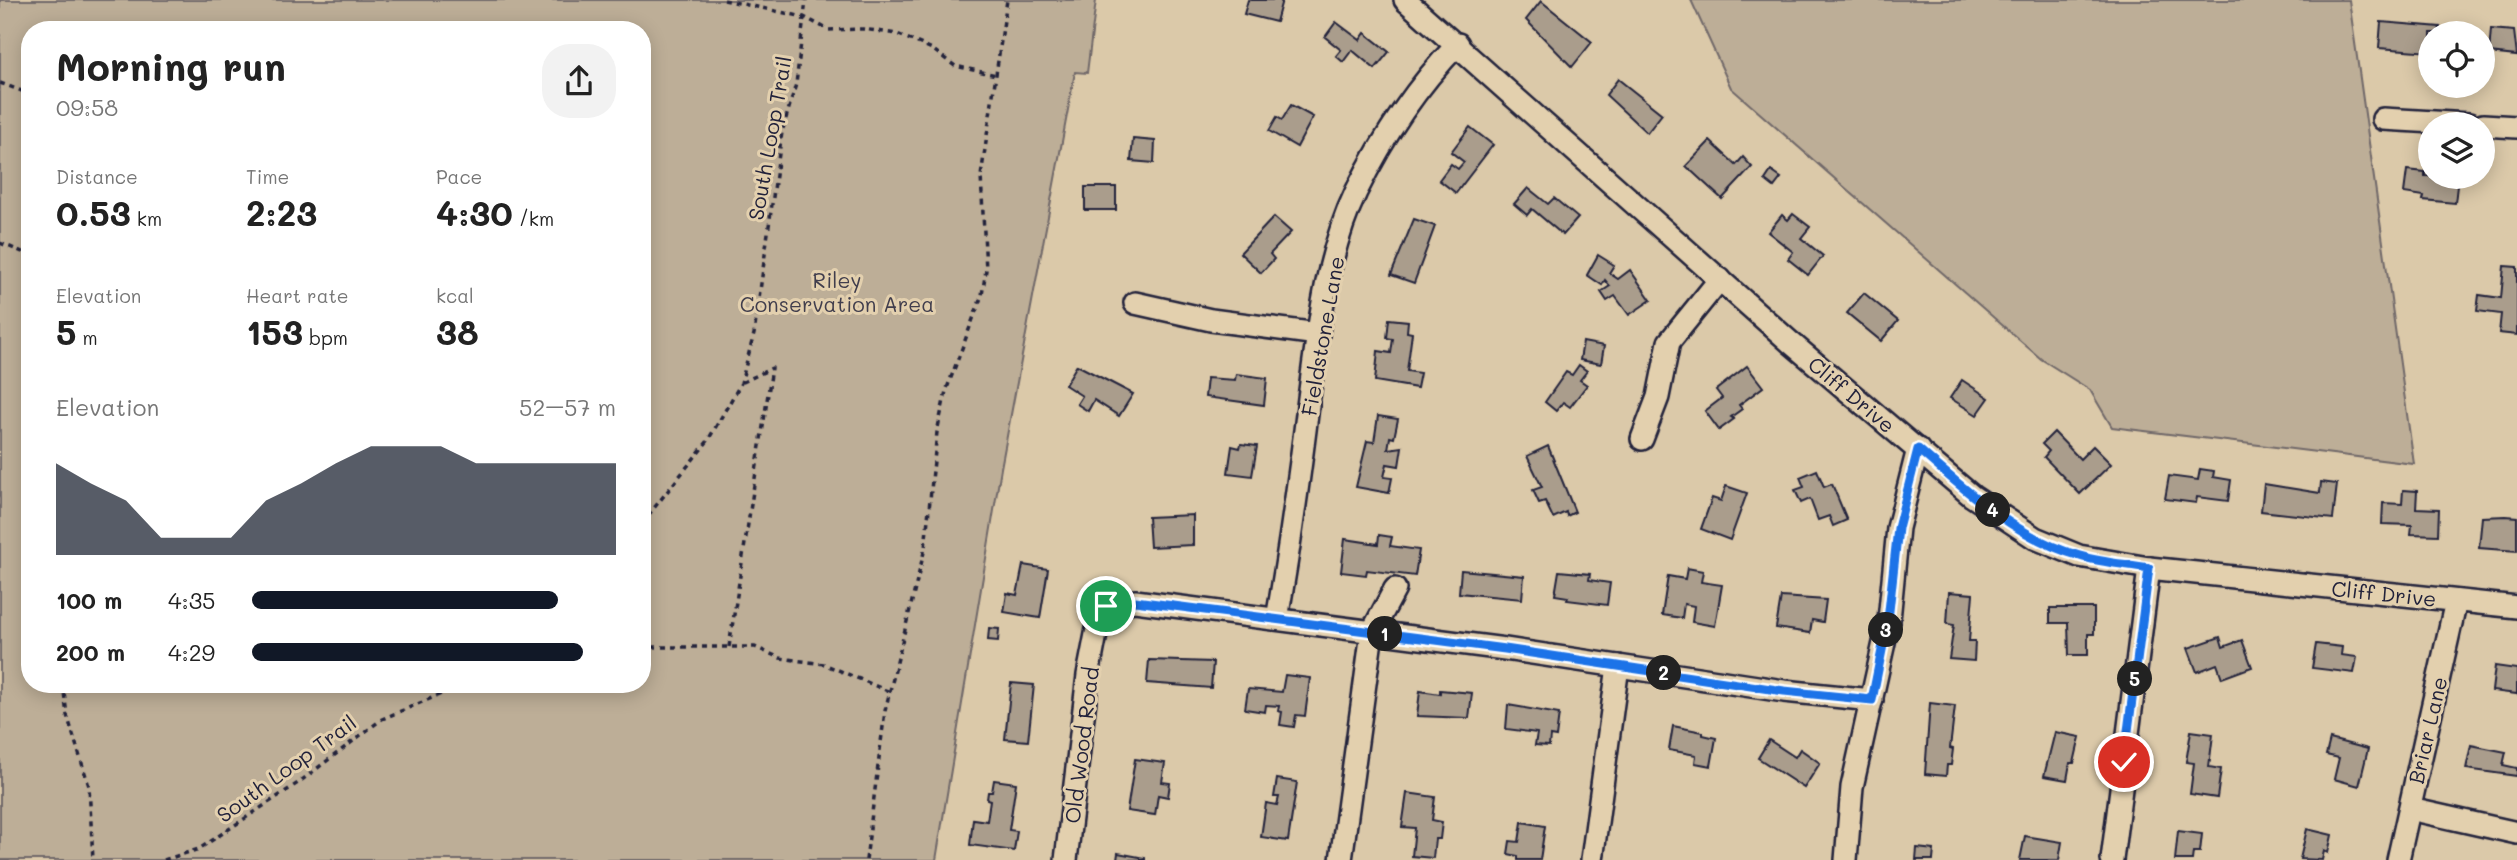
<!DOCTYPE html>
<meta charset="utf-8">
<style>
:root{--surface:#fff;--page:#f2f2f2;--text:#222;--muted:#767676;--accent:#111827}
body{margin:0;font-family:Mali,sans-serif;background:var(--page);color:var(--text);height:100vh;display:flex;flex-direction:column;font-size:26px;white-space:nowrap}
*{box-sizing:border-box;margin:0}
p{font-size:23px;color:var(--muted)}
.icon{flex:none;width:38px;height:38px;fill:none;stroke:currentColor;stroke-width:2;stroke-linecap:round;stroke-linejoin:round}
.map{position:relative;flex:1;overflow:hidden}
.panel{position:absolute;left:21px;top:21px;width:630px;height:672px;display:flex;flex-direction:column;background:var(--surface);border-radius:28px;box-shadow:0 4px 18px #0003}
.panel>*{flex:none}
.tools{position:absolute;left:2418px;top:21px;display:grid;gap:14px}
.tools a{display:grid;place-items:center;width:77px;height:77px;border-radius:50%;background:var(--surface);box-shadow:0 4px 18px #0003;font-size:35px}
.pin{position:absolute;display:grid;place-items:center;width:60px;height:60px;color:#fff;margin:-30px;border:4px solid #fff;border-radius:50%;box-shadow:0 2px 7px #0007}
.km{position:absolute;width:35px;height:35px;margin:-18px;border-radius:50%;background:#222;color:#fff;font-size:19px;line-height:35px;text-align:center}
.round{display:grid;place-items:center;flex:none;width:74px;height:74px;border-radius:28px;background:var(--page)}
.head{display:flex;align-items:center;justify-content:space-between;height:119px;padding:0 35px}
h1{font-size:38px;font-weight:700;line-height:52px}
.metrics{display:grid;grid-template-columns:repeat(3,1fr);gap:10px;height:119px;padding:7px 35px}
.metrics div{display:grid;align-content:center}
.metrics b{font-size:35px;font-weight:700}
.metrics small{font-size:19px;font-weight:400}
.metrics p{font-size:19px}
.chart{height:196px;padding:14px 35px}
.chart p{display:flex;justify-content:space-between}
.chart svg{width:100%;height:126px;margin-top:7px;fill:var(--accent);opacity:.7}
ul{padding:0 35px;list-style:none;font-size:23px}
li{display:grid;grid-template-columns:112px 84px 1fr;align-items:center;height:52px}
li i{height:18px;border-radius:9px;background:var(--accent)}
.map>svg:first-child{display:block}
</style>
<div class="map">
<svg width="2517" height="860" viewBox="0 0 2517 860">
<rect width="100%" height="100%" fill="#dbc9a9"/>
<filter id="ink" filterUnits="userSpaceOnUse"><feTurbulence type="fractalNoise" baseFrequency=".0143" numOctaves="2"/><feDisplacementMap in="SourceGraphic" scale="14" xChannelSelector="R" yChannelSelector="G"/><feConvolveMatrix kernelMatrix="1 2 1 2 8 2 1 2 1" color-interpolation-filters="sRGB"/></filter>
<g filter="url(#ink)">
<g fill="#bdae97" stroke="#706869" stroke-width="2" fill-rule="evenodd">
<path d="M0,0H1096L1087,73L1075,72L1001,468L936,860H0ZM30,30H642V684H30Z"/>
<path d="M1691,0H2349L2414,464L2112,427L2090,390L2041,359L1731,88Z"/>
</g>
<g fill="#aa9d8c" stroke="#22223b" stroke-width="2">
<path d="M1248,0H1282L1276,22L1244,14Z"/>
<path d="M1541,1L1592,42L1572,67L1526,20Z"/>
<path d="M1336,22L1360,40L1365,33L1389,52L1375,69L1352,50L1343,62L1336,56L1341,50L1325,37Z"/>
<path d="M2381,22L2440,27L2439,33H2431V52L2379,48Z"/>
<path d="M2491,29L2514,31L2517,56L2489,53Z"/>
<path d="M1618,79L1662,114L1647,133L1606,95Z"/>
<path d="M1291,105L1313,117L1297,147L1269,131L1277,117L1282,120Z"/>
<path d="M1470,127L1493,145L1456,193L1439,180L1451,164L1458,169L1464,162L1451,152Z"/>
<path d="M1133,139L1155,141L1154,163L1131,161Z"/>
<path d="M1710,141L1736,165L1743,157L1752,167L1722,199L1686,166Z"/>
<path d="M2407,170L2425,172V176L2458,177L2455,203L2423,200L2424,196L2404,193Z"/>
<path d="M1771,171L1781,178L1774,187L1765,180Z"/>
<rect x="1085" y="187" width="31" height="23"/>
<path d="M1528,188L1548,204L1554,198L1578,218L1563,235L1532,209L1527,215L1514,204Z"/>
<path d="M1793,214L1810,227L1801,238L1823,256L1808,275L1788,259L1793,252L1768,232L1782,215L1788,220Z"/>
<path d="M1274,217L1291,232L1270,254L1274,259L1261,273L1240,253Z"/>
<path d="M1414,219L1435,226L1414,283L1391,275Z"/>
<path d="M1598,255L1614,265L1609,273L1618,279L1630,270L1651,300L1629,315L1615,296L1607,301L1601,292L1610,286L1605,280L1602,285L1587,275Z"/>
<path d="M2504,266L2517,267V335L2499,333L2501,314L2477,311L2479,295L2501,298Z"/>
<path d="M1864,293L1898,321L1881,341L1847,313Z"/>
<path d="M1389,319L1408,321L1407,332L1412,333L1407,371L1420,373L1417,388L1375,381L1378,351L1391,353L1393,339L1387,338Z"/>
<path d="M1583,342L1604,346L1601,364L1580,360Z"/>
<path d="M1077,365L1133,394L1119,416L1094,400L1088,411L1077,404L1082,396L1065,385Z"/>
<path d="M1579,365L1587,371L1580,380L1587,385L1570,407L1563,402L1556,411L1545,402L1566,372L1572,375Z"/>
<path d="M1747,366L1763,387L1739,405L1742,409L1731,417L1734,419L1719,430L1705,411L1722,398L1716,390Z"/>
<path d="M1236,374L1267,378L1264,405L1205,397L1207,378L1235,380Z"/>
<path d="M1962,380L1989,398L1977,415L1950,398Z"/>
<path d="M1378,416L1398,419L1394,438L1390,437L1388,449L1402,447L1399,466L1387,464L1384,477L1392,478L1389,493L1356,487L1367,441L1374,442Z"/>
<path d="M2054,432L2080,459L2093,446L2111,464L2080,494L2044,457L2049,451L2042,444Z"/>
<path d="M1241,444L1257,446L1252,476L1228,473L1232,446L1240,448Z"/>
<path d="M1548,446L1575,512L1567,516L1566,512L1553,518L1545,501L1539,503L1533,490L1542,487L1527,456Z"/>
<path d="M2200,469L2214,471L2213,477L2231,480L2228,501L2197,497L2196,503L2165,499L2169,476L2198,480Z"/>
<path d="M1817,470L1824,487L1832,484L1847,520L1833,526L1829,516L1818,520L1810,499L1801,503L1795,490L1804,487L1800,477Z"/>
<path d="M2321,482L2337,484L2333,519L2261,511L2264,484L2320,493Z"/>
<path d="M1726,486L1747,493L1730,540L1701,529L1712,498L1721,501Z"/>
<path d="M2403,490L2417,491L2416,508L2439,509L2438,535L2411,534L2412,525L2382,524L2383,503L2402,504Z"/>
<path d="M1193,515V545L1150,547L1148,517Z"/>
<path d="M2506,516L2517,517V551L2479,548L2482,517Z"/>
<path d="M1379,535L1392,537L1390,546L1419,550L1415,576L1367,570L1366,575L1341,572L1345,539L1378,544Z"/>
<path d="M1023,565L1048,569L1040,618L1004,612L1007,593L1017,595Z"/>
<path d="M1687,568L1703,571L1701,582L1722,585L1715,626L1692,622L1694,606L1684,604L1682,618L1662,615L1668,576L1685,579Z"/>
<path d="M1461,570L1524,576L1522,599L1459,593Z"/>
<path d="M1559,571L1590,574L1589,580L1610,583L1607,605L1567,600L1568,597L1555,595Z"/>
<path d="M1949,592L1973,594L1969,641H1975L1974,661L1949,659L1954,625L1947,624Z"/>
<path d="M1781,597L1826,600L1823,622L1812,620L1810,633L1776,628Z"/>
<path d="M2050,608H2094V634H2088V655H2069L2068,623H2050Z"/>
<path d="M989,628L999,629L998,641L988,640Z"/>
<path d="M2220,637L2223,647L2242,640L2252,667L2222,678L2217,664L2197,672L2188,648Z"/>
<path d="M2316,644L2342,647L2341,655L2357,657L2354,673L2312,668Z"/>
<path d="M1149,660L1213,662L1211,688L1147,683Z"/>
<path d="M2495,666L2517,669V694L2492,691Z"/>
<path d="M1285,675L1310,678L1305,716L1296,715L1294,727L1280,725L1282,712L1278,711L1279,706L1266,705L1265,712L1245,709L1248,689L1282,692Z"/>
<path d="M1011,683L1034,685L1028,741L1005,739Z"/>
<path d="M1440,690L1472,693L1469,718L1417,716L1420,691L1440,694Z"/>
<path d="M1930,703L1955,706L1950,748L1953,749L1951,765H1947L1946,776L1925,774Z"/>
<path d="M1508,705L1559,714L1556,737L1550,736L1549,746L1535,745L1537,733L1506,729Z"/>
<path d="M1673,726L1703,732V735L1716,738L1711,766L1695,763L1696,755L1669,750Z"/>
<path d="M2191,731L2213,734L2209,767L2221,769L2217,798L2190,794L2194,763L2186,762Z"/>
<path d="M2055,732L2080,737L2074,763H2070L2067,780L2044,776Z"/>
<path d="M2330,739L2368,749L2359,786L2334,779L2339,758L2326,755Z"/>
<path d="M1769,740L1795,757L1800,749L1820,763L1804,788L1758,758Z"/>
<path d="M2471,745L2506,752L2503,765L2517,768V776L2466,769Z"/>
<path d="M1135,759L1165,763L1162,782L1170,783L1168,797L1158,795L1155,815L1127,811Z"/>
<path d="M1277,779L1297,782L1288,841L1261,837L1266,803L1277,805L1279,797H1274Z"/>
<path d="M994,780L1016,783L1009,830L1017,831L1014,851L970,845L973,819L987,821L990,800L987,799L988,792H992Z"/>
<path d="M1407,793L1435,797L1432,820L1442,822L1440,839H1435L1433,858L1412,856L1415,828L1402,827Z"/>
<path d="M1522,822L1545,826L1540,860H1518V856L1508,854L1510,841L1519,842Z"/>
<path d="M2307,829L2332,835L2328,853L2324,851L2322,860L2300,859Z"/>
<path d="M2178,831L2202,834L2200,852H2193L2192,860H2175Z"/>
<path d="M2025,836L2062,842L2059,860H2020Z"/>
<path d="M1917,848L1934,850L1933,860H1916Z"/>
<path d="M1118,853L1145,858V860H1117Z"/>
</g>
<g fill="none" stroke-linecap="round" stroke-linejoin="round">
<g stroke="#22223b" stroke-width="26">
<g id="street">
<path d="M1405,0L1790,342L1972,496L2035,538L2079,556L2149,568L2517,607"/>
<path d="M2383,119L2469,124"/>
<path d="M2483,125L2517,127"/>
<path d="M1135,303L1211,320L1318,334"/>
<path d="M1642,439L1658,397L1669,342L1720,279"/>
<path d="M1277,619C1290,546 1300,472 1309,398C1318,331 1326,255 1356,192C1382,139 1416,87 1458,44"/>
<path d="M2410,809L2517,833"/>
<path d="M1066,860L1088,675L1097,629L1106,606L1135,601L1505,649L1784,691L1872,700"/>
<path d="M1341,860L1372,632L1395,589"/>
<path d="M1592,860L1618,666"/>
<path d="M1846,860L1852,787L1889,620L1898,528L1918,449"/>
<path d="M2112,860L2149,568"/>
<path d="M2398,860L2456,601"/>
</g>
</g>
<g stroke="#22223b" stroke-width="3.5" stroke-dasharray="5 5" stroke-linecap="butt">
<path d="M724,0L804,17L829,30L863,29L897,34L932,49L955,66L996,75"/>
<path d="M0,83L30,94"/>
<path d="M0,243L30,255"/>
<path d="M642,523L707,442L741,383L754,334L782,132L796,84L806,0"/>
<path d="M642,647H755L780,658L824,664L890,692"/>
<path d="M729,647L772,368L741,383"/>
<path d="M63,684L67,715L89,786L93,860"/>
<path d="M164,860L199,849L298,783L382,719L465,684"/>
<path d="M866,860L885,711L925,548L937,432L946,391L982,295L986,270L981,176L1007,0"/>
</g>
<use href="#street" stroke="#e3d0ae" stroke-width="21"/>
</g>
</g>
<g fill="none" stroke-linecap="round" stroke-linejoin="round" filter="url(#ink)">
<g stroke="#fff" stroke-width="14">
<path id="route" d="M1106,606L1135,601L1505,649L1784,691L1872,700L1888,620L1898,528L1918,449C1965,490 2018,539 2080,556C2102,563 2127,564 2149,568L2124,762"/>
</g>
<use href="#route" stroke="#1a73e8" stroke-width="9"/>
</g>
<g text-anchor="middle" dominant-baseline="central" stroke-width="6" stroke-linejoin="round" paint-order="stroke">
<g font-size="21" fill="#22223b" stroke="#e3d0ae">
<text transform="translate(769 138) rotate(-80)">South Loop Trail</text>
<text transform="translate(1322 336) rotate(-80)">Fieldstone Lane</text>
<text transform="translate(1852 394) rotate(40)">Cliff Drive</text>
<text transform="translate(2384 593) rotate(6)">Cliff Drive</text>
<text transform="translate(2427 730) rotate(-77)">Briar Lane</text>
<text transform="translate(1081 745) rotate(-83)">Old Wood Road</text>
<text transform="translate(286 768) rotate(-36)">South Loop Trail</text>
</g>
<g font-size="21" fill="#413e4d" stroke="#e3d0ae">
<text x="837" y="279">Riley<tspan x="837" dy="24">Conservation Area</tspan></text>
</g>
</g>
</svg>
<div class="tools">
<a><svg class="icon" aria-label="locate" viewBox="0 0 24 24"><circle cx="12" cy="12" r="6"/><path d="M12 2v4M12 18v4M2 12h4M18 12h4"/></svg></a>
<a><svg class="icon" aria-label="layers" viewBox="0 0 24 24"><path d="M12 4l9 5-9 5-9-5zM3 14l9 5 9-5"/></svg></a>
</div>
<div class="pin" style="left:1106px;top:606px;background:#1e9e55"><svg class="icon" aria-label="arrive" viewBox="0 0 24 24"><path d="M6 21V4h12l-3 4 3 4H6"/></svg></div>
<div class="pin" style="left:2124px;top:762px;background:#d93025"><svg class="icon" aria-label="check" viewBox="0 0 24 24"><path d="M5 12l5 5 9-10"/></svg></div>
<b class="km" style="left:1385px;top:634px">1</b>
<b class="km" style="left:1664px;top:673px">2</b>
<b class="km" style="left:1886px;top:630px">3</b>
<b class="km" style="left:1993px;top:510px">4</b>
<b class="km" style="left:2135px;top:679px">5</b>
<section class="panel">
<div class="head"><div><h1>Morning run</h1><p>09:58</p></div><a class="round"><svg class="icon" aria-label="share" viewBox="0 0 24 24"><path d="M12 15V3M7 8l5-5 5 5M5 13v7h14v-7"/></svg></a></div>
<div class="metrics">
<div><p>Distance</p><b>0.53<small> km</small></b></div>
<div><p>Time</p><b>2:23</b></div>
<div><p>Pace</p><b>4:30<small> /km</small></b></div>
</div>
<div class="metrics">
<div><p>Elevation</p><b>5<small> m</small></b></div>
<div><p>Heart rate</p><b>153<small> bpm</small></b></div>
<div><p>kcal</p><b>38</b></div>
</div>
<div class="chart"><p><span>Elevation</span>52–57 m</p>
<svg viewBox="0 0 160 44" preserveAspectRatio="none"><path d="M0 44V12L10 19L20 25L30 38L40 38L50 38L60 25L70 19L80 12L90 6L100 6L110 6L120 12L130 12L140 12L150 12L160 12V44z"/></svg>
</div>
<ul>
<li><b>100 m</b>4:35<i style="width:84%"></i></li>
<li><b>200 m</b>4:29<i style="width:91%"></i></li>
</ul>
</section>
</div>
